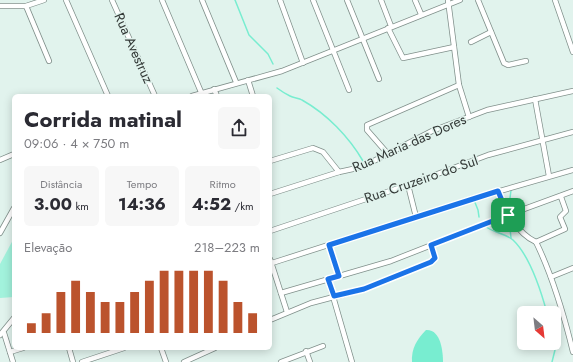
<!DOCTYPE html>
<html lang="pt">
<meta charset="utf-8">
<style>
:root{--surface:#fff;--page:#f7f7f7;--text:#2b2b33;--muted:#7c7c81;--accent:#bb532d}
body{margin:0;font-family:Jost,sans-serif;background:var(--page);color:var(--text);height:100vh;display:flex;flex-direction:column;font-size:15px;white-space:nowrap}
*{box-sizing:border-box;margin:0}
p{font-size:13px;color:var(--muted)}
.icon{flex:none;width:22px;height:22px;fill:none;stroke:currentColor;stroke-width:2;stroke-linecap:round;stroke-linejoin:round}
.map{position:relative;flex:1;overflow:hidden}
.side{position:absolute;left:12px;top:94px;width:260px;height:256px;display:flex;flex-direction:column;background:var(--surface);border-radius:6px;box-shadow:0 2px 10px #0003}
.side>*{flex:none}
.needle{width:26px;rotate:152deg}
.controls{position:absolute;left:517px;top:306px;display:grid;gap:8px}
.controls a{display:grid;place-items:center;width:44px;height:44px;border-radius:6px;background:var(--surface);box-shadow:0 2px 10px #0003;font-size:20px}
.pin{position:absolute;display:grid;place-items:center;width:34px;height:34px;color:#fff;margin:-17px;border-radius:8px;box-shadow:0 2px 6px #0006}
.round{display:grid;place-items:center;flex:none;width:42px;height:42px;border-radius:6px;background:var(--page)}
.overview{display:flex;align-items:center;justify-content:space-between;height:68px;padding:0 12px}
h1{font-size:22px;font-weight:700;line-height:30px}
.stats{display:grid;grid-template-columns:repeat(3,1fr);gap:6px;height:68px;padding:4px 12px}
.stats div{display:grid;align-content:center;border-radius:6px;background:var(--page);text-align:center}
.stats b{font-size:17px;font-weight:700}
.stats small{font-size:11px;font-weight:400}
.stats p{font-size:11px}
.chart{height:112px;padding:8px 12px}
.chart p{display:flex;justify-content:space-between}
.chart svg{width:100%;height:72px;margin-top:4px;stroke:var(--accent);stroke-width:6}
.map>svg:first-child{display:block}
</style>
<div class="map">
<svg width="573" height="362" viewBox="0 0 573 362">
<rect width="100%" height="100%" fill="#e1f3ed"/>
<path fill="#a2f2dc" d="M14,238V297L0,298V264Z"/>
<path fill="#78edd0" d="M426,330C441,329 443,352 443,362H412C411,349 417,339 426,330Z"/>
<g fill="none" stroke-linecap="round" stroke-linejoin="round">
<g stroke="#78edd0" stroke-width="1.5">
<path d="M235,0L249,35L268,54L273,64"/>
<path d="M277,88C281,91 286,94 290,96C294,98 299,98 302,100C327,114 349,137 363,161"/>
<path d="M474,200L478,210L479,217"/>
<path d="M509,206L511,190"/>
<path d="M509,219L511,238"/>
<path d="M485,226C493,233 505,233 513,240C530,256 541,291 547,313"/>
<path d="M552,362L556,346L554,340"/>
</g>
<g stroke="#80908b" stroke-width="6">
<g id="minor">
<path d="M66,0L108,96"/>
<path d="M112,0L155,96"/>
<path d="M162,0L201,92"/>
<path d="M202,0L236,82"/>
<path d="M280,0L303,63"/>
<path d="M313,0L349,90"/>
<path d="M347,0L379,79"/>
<path d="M381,0L391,26"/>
<path d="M415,0L421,14"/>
<path d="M448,0L459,85L469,117"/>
<path d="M478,0L504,63L508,65L526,61"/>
<path d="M555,0L573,52"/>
<path d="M0,6H26L44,0"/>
<path d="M26,6L49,61"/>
<path d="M388,28L403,58L454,47"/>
<path d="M471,42L491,32"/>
<path d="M248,80L253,96"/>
<path d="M214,89L217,96"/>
<path d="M192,96L282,71L460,0"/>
<path d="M535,99L549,176"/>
<path d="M388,154L367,130V125L459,85"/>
<path d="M0,160L14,154"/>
<path d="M270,161L313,148L323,152L339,172"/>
<path d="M408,185L416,217"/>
<path d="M498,191C506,210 516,233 536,242"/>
<path d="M270,194L339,172L362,167L432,131L487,110L573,91"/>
<path d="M270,231L408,185L488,155L573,132"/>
<path d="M0,233L14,208"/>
<path d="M536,242C553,277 564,315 573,352"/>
<path d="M536,242L565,229L560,217L566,211L561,197"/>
<path d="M329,245L339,276"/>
<path d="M270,259L287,312"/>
<path d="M272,263L472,199L573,170"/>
<path d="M551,277L573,268"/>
<path d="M328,279L352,362"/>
<path d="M281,293L391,261L508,215L573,191"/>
<path d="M270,320L311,303L364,289L431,262L435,258L431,245"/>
<path d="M4,333L13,362"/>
<path d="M0,335L14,318"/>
<path d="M69,348L73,362"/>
<path d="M161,348L166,362"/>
<path d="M306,351L310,362"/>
<path d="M10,352L23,348"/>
<path d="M82,362L124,348"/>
<path d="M184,362L215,348"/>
<path d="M281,362L323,346"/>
</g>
</g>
<use href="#minor" stroke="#fff" stroke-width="4.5"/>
</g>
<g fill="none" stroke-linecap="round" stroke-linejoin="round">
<g stroke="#fff" stroke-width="8">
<path id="route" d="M498,191L508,215L431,245L435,258L431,262L364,289L334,296L328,279L339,276L329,245Z"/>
</g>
<use href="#route" stroke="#1a73e8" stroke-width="5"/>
</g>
<g text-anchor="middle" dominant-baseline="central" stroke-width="3" stroke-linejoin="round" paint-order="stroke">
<g font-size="14" fill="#343a38" stroke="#e1f3ed">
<text transform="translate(134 48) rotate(66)">Rua Avestruz</text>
<text transform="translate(409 143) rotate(-24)">Rua Maria das Dores</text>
<text transform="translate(421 179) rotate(-19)">Rua Cruzeiro do Sul</text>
</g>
</g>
</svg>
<div class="controls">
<a><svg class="needle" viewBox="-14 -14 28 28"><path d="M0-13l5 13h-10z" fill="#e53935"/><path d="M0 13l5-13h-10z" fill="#7c7c81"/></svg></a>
</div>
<div class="pin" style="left:508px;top:215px;background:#1e9e55"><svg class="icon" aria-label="arrive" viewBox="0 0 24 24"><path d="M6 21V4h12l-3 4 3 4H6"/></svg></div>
<section class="side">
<div class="overview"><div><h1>Corrida matinal</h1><p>09:06 · 4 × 750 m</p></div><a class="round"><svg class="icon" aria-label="share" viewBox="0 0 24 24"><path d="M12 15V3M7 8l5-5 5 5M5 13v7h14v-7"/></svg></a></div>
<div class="stats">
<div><p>Distância</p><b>3.00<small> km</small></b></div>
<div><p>Tempo</p><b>14:36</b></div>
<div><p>Ritmo</p><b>4:52<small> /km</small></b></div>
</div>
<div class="chart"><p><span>Elevação</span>218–223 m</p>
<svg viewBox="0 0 160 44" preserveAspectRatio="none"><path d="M5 44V38M15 44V32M25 44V19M35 44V12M45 44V19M55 44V25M65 44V25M75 44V19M85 44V12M95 44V6M105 44V6M115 44V6M125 44V6M135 44V12M145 44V25M155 44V32"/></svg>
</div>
</section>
</div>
